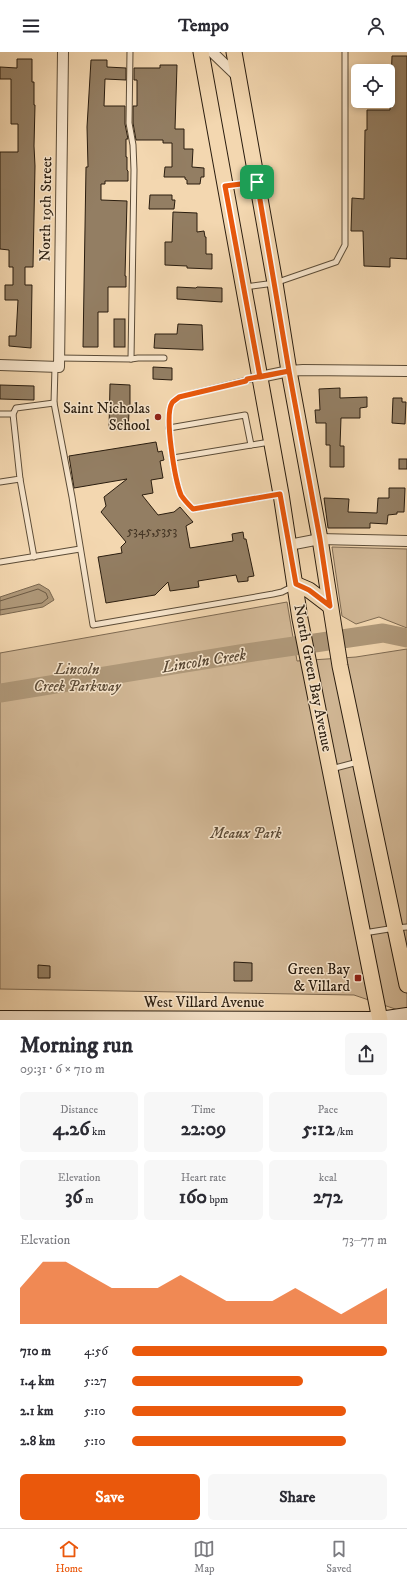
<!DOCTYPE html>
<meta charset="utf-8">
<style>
:root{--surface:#fff;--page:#f7f7f7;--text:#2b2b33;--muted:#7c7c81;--line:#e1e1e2;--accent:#ea580c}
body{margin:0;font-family:"IM FELL DW Pica",serif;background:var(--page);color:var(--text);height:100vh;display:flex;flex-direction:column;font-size:15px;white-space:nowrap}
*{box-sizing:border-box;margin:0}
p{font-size:13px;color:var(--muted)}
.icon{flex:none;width:22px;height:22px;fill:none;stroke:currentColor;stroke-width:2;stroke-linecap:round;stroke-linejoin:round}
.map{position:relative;height:968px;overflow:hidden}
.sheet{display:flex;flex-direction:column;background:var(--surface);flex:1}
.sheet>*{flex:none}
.tools{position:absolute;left:351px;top:12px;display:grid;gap:8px}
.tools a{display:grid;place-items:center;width:44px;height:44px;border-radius:6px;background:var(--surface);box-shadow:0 2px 6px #0003;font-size:20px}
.pin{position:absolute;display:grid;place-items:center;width:34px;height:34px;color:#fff;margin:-17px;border-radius:8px;box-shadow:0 2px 6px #0006}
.round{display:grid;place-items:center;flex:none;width:42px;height:42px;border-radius:6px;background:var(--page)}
.head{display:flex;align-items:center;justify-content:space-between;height:68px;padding:0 20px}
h1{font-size:22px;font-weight:700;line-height:30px}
.stats{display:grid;grid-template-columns:repeat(3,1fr);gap:6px;height:68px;padding:4px 20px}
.stats div{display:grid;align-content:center;border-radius:6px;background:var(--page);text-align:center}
.stats b{font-size:20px;font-weight:700}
.stats small{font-size:11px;font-weight:400}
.stats p{font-size:11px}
.chart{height:112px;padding:8px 20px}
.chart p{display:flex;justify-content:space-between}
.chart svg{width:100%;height:72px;margin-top:4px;fill:var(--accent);opacity:.7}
.cta{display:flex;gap:8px;margin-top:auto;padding:8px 20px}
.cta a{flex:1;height:46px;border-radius:6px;background:var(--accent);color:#fff;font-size:16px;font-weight:700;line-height:46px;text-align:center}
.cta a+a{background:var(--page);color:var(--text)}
ul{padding:0 20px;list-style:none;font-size:13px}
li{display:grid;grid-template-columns:64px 48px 1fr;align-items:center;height:30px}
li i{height:10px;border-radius:5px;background:var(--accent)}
header{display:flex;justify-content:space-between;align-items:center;height:52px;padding:0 20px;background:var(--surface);font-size:18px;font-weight:700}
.menu{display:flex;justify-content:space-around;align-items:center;height:56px;border-top:1px solid var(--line);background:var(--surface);font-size:11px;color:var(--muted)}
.menu a{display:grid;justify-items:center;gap:2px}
.menu .current{color:var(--accent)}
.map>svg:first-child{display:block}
</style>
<header><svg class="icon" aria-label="menu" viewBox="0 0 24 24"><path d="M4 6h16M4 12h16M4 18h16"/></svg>Tempo<svg class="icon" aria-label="person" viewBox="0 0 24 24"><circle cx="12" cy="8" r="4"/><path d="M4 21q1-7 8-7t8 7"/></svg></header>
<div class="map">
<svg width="407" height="968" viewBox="0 0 407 968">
<rect width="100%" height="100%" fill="#f3d7b0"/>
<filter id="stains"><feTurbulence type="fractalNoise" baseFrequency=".005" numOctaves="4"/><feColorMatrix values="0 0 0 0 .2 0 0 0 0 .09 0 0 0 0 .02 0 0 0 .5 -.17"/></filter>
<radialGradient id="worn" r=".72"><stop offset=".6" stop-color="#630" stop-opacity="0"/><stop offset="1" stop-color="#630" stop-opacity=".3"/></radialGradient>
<g fill="#d1b795" stroke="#7e6a52">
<path d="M332,495L407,497V576L379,565L356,572L342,564Z"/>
<path d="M287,550L297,609L356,605L407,597V961L354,943L0,937V601Z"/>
</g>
<path fill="#af9879" stroke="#7a674f" d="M39,532L49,538L54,548L43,555L0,563V545Z"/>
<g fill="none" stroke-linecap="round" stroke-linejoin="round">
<path stroke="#6c5a44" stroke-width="1" d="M0,549L38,537L46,541L48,546L42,551L0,558"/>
<path stroke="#af9879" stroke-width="19" d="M0,641L240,602L383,581L407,586"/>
</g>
<g fill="#937e63" stroke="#2a1d0f">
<path d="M392,4H407V207L390,206V215L364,214L363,179H351L352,146L364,147L365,78H367V58H390Z"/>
<path d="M17,7H32V30H34V53H35L34,94L35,114L33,215H25V233H32L31,296L9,294V284H16L18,248H5V233H13V215H9V198L0,197V100H18V72H11V27H0V15L17,16Z"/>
<path d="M91,8H107V15L126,16V28L105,27L104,54H125V72L128,87H126V105H127V118L128,119V129H105V132H101V148L127,149L125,224H126V235H108V260H98V295H83L86,115H88L87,75Z"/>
<path d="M160,13H177L175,77H184V97H193L192,115L204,116V125H201L200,132H187V128L185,127V125H164L165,115H172V91H163V88H136L133,71V54H137V28H134V16H160Z"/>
<path d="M150,143H172V148H175L174,157H149Z"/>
<path d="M173,160L197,161V180L204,179L205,185H206V202H212V217L187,216V214L165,213V190H172Z"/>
<path d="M177,235L196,236L197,235L222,236V250L177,247Z"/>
<rect x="114" y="267" width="11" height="28"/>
<path d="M178,272L202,273L203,298L154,296L155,282H177Z"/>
<path d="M153,315L172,316V328L153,327Z"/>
<path d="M110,332L130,333V353L149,358V361H129L128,378L109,377Z"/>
<path d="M0,333L34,334V348L0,347Z"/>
<path d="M340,336V346L367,345V355L360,356V366H341L340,394H344V415H330V393H326V371H316L315,358H320L319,337Z"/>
<path d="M393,346H402V350H406L405,372L392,371Z"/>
<path d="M156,390L158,400L162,399L164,408L160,409L163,426L151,428L153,441L142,443L158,463L174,460L180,455L193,470L186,474L190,496L233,489L232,482L243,480L244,487H246L254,524L248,525V529L238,530L236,523L198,529L199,535L170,539L168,530L155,543L106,551L98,505L122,501L121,495L126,490L101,460L106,454L104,445L127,427L74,436L69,404Z"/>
<rect x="399" y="407" width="8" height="10"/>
<path d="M389,436H405L404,460H397V462L388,463L387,472L370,471V476H328L324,446L349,447L348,460L377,461L378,446H389Z"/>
<path d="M234,910L252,911V929H234Z"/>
<path d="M38,913L50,914V926H38Z"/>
</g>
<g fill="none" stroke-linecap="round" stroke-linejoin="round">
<g stroke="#5c4c37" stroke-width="7">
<g id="lane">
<path d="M226,134L256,130"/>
<path d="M245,235L275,231L336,210L345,193V0"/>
<path d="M59,306L131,307L134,118L133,93L129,71L130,0"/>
<path d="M131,307L138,306H164"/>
<path d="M55,315L54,351L72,445L93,573L273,542L282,540L294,534"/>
<path d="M259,325L179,345C177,347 174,349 172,351C164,364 175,428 181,443C184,448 189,453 193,457L280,442"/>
<path d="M0,362H13"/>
<path d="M169,376L245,363L251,393"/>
<path d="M173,406L270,390"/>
<path d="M20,427L34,505"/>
<path d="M0,430L20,427L13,362L16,356L54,351"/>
<path d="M0,510L80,497"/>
<path d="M331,717L358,710"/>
<path d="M364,881L395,876L407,875"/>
</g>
</g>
<g stroke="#5c4c37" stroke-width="12">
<g id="street">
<path d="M212,0L238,25"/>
<path d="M0,313L59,315L63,0"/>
<path d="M260,325L289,319L303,318L407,319"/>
<path d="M289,493L320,487L407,489"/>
</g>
</g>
<g stroke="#2a1d0f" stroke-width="16">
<path id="secondary" d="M0,966L380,967L407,963"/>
</g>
<g stroke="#2a1d0f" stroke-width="17">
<g id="primary">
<path d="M201,0L281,442L300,567L380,968"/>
<path d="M234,0L275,231L289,319L320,487L340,614L407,933"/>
<path d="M295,532L309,538L330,554"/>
</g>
</g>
<use href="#lane" stroke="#f7e5cc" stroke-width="5"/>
<use href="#street" stroke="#f7e5cc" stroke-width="10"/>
<use href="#secondary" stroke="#f7e5cc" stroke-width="14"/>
<use href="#primary" stroke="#f3d7b0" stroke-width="15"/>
</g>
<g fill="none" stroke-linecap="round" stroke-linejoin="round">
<g stroke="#fff" stroke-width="8">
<path id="route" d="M257,130L289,319L247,327L246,329L179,345C177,347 173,349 172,351C164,364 175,428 181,443C184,448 189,453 193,457L280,442L296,532L309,538L330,554L320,487L289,319L260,325L225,134L257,130"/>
</g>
<use href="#route" stroke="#ea580c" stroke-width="5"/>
</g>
<g fill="#8f2418" stroke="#f7e5cc" stroke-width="1.5">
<circle cx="158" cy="365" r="4"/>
<rect x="354" y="922" width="8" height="8" rx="2"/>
</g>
<g text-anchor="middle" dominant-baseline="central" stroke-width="3" stroke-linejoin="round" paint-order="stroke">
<g font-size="13" fill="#443524">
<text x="152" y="479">5345,5353</text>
</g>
<g font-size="15" fill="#2a1d0f" stroke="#f7e5cc">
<text transform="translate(46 157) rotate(-89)">North 19th Street</text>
<text transform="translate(313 626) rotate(79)">North Green Bay Avenue</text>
<text x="204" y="950">West Villard Avenue</text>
</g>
<g font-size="15" fill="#2a1d0f" stroke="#f7e5cc" text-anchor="end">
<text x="150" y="356">Saint Nicholas<tspan x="150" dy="17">School</tspan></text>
<text x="350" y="917">Green Bay<tspan x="350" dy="17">&amp; Villard</tspan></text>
</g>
<g font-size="15" font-style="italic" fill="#5c4b37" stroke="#f7e5cc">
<text x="77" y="617">Lincoln<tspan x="77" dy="17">Creek Parkway</tspan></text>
<text x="246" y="781">Meaux Park</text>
</g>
<g font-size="16" font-style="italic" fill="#594834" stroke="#f7e5cc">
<text transform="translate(204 609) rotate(-9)">Lincoln Creek</text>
</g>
</g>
<rect width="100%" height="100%" filter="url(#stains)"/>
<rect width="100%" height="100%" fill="url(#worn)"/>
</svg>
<div class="tools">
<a><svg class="icon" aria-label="locate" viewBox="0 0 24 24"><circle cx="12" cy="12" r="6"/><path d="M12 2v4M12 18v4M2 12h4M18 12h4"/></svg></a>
</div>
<div class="pin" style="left:257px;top:130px;background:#1e9e55"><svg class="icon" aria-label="arrive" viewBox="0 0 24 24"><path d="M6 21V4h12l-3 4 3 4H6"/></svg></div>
</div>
<section class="sheet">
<div class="head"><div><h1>Morning run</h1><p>09:31 · 6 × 710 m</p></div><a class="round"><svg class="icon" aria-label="share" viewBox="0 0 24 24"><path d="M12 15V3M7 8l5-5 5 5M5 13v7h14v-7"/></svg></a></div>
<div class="stats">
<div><p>Distance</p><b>4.26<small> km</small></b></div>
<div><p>Time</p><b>22:09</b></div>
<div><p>Pace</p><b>5:12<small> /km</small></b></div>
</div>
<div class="stats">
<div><p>Elevation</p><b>36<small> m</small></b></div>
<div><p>Heart rate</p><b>160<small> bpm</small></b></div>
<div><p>kcal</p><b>272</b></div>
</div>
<div class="chart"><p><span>Elevation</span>73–77 m</p>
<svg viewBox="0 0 160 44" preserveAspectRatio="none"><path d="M0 44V22L10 6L20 6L30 14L40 22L50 22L60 22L70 14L80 22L90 30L100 30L110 30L120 22L130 30L140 38L150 30L160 22V44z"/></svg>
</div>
<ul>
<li><b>710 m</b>4:56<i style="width:100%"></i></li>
<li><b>1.4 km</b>5:27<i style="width:67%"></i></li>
<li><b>2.1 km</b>5:10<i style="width:84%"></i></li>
<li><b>2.8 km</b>5:10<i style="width:84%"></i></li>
</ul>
<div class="cta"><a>Save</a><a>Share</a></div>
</section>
<nav class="menu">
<a class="current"><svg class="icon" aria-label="home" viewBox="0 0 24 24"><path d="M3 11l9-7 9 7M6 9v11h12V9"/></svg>Home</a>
<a><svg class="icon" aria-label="map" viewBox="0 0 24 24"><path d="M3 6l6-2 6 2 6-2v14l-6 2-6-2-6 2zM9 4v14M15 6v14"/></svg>Map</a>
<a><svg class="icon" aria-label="saved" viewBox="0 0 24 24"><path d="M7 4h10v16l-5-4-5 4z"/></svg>Saved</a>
</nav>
